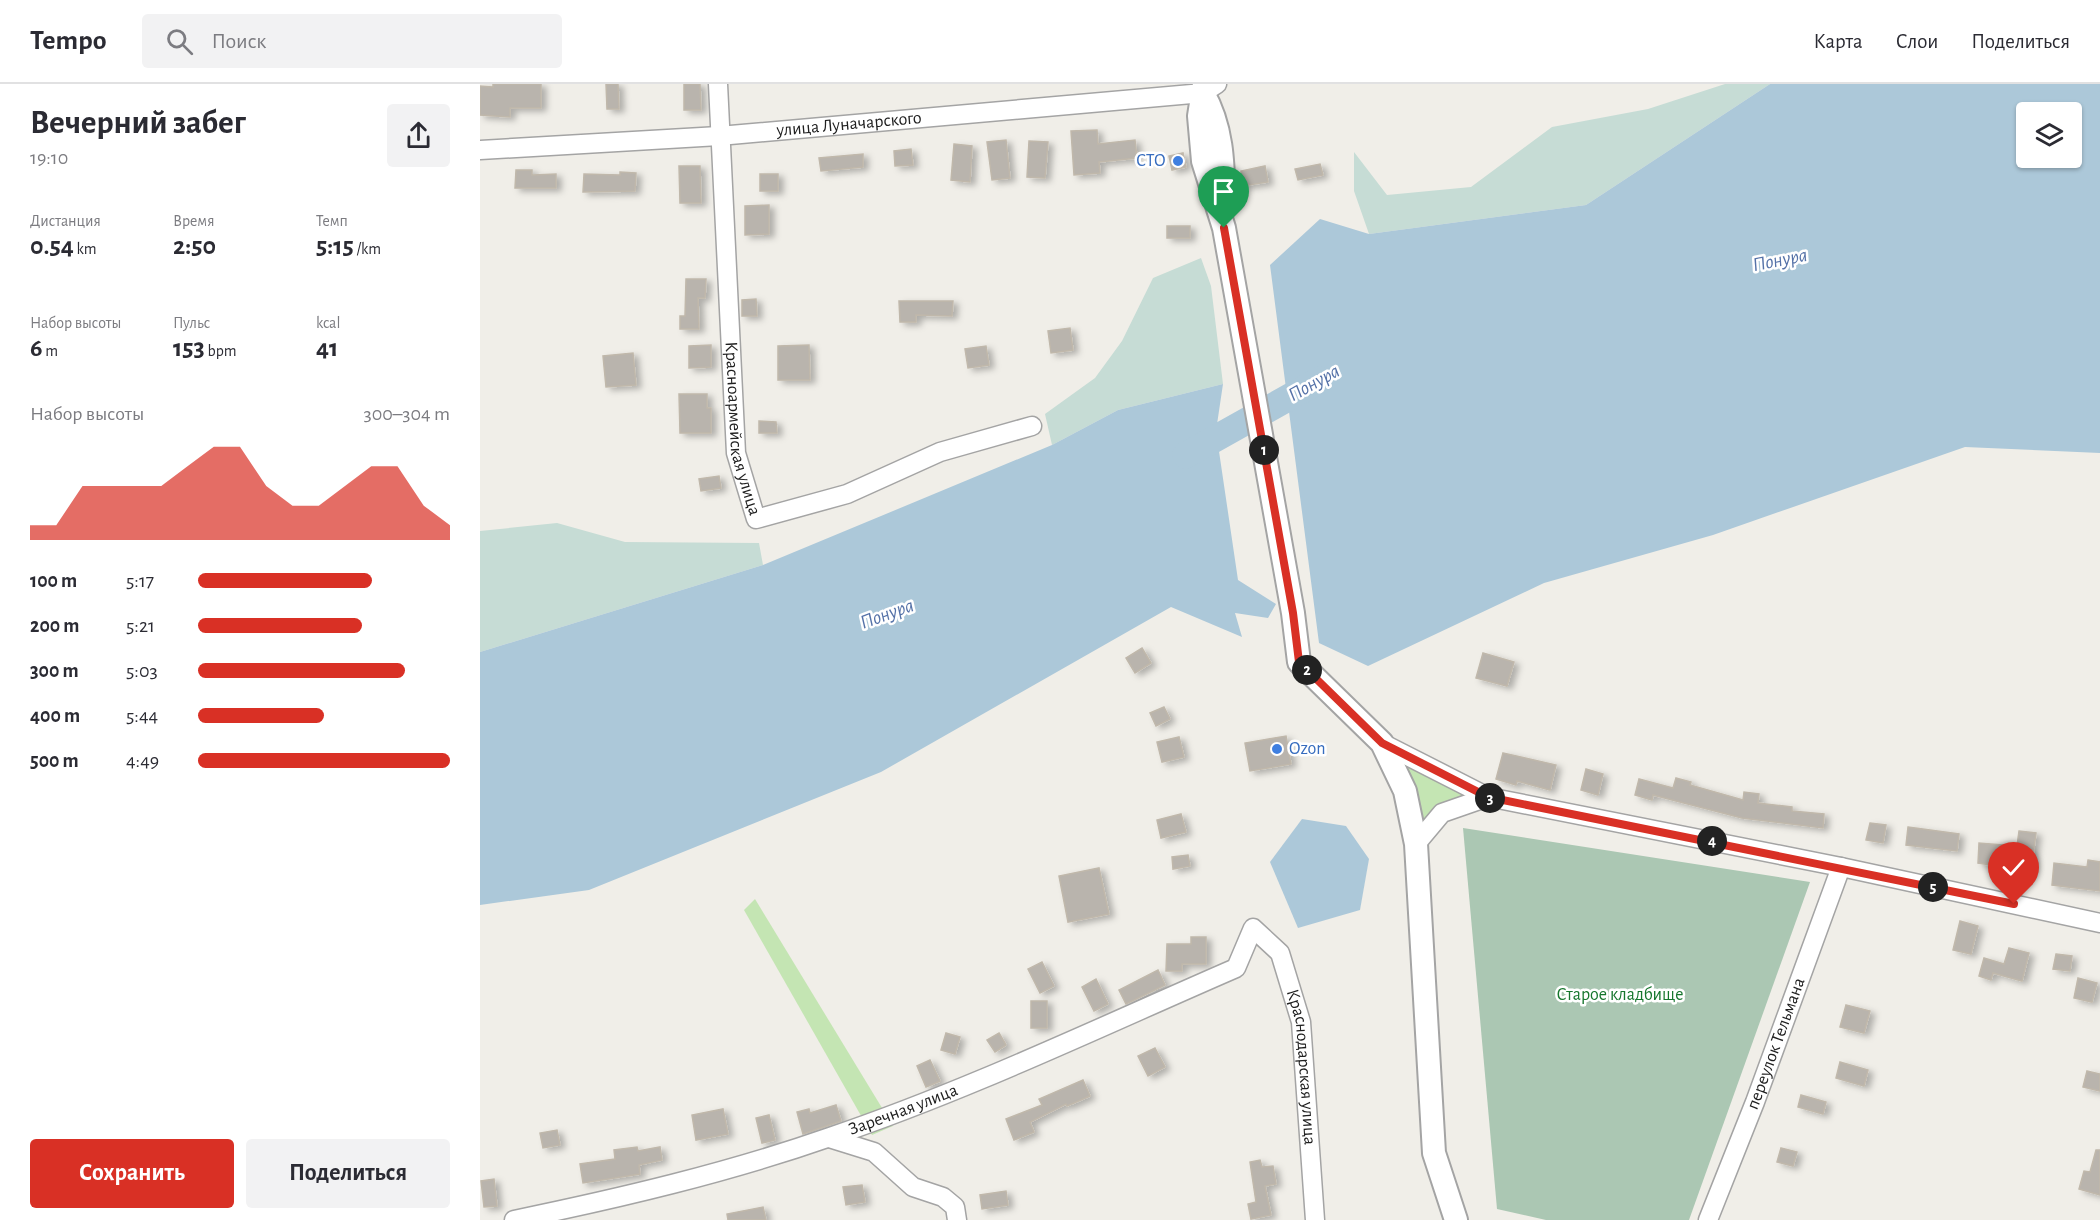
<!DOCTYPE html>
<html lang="ru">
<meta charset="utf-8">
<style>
:root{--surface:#fff;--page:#f2f2f3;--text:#2b2b33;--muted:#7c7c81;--line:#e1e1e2;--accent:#d93025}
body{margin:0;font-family:"Alegreya Sans",sans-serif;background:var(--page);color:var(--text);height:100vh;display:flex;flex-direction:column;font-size:22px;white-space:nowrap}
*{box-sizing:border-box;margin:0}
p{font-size:20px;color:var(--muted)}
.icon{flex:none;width:33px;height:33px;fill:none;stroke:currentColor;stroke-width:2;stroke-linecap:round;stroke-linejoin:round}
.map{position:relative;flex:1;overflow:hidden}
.drawer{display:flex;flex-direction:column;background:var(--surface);width:480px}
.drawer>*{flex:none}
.tools{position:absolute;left:1536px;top:18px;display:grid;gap:12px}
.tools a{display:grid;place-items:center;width:66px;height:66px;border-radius:6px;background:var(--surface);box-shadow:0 2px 4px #0004;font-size:30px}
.pin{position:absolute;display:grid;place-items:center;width:51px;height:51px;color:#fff;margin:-62px -26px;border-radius:50% 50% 50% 0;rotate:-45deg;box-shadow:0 0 6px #0007}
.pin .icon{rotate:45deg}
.km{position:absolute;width:30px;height:30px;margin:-15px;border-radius:50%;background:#222;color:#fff;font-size:16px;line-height:30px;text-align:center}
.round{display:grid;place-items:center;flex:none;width:63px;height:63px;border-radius:6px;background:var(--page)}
.overview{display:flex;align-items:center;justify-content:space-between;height:102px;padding:0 30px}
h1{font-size:33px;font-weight:600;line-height:45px}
.figures{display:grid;grid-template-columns:repeat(3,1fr);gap:9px;height:102px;padding:6px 30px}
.figures div{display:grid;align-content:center}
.figures b{font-size:26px;font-weight:600}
.figures small{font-size:16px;font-weight:400}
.figures p{font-size:16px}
.chart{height:168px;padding:12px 30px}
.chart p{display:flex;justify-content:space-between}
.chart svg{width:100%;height:108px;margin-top:6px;fill:var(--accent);opacity:.7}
.action{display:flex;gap:12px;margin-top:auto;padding:12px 30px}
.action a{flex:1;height:69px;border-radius:6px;background:var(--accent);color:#fff;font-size:24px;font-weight:600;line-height:69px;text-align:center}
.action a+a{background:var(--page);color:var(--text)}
ul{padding:0 30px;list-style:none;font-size:20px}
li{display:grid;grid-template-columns:96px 72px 1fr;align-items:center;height:45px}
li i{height:15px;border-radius:8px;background:var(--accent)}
header{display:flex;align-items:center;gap:36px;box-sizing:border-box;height:84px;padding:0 30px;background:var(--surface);border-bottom:2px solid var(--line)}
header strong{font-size:28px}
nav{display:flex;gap:33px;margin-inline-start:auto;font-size:21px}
.search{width:420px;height:54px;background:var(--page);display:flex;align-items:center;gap:15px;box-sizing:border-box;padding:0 21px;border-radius:6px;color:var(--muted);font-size:22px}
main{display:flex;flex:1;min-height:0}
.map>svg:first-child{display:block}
</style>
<header>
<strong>Tempo</strong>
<div class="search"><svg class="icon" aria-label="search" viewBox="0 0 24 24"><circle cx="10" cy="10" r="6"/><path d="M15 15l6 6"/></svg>Поиск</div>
<nav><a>Карта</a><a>Слои</a><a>Поделиться</a></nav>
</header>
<main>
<section class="drawer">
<div class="overview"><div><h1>Вечерний забег</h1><p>19:10</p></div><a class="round"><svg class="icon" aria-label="share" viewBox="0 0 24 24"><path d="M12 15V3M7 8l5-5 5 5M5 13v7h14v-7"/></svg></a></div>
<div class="figures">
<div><p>Дистанция</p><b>0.54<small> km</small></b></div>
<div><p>Время</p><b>2:50</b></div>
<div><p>Темп</p><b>5:15<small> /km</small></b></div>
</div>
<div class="figures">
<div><p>Набор высоты</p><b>6<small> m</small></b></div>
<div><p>Пульс</p><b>153<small> bpm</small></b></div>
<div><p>kcal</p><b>41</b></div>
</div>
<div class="chart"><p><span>Набор высоты</span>300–304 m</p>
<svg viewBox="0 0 160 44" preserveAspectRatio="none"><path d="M0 44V38L10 38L20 22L30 22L40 22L50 22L60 14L70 6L80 6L90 22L100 30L110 30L120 22L130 14L140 14L150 30L160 38V44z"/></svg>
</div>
<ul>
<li><b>100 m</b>5:17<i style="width:69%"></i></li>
<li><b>200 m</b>5:21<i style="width:65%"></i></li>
<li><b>300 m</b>5:03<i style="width:82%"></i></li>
<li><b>400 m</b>5:44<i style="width:50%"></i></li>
<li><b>500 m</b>4:49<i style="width:100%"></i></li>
</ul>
<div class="action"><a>Сохранить</a><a>Поделиться</a></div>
</section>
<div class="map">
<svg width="1620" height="1136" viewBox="0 0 1620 1136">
<defs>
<filter id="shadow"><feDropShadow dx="5" dy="3" stdDeviation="3" flood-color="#0004"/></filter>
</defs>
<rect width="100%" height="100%" fill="#f0eee8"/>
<g fill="#c4e5b3">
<path d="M902,659L1008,713L962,729L936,760Z"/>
<path d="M275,815L413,1042L392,1051L264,826Z"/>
</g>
<g fill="#c6dcd5">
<path d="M1245,0H1290L1106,121L889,150L874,107V68L907,111L991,103L1072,43L1168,25Z"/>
<path d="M721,174L731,202L743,300L638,326L572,361L565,330L615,294L642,257L673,194Z"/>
<path d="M77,439L145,458L279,459L283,481L0,568V447Z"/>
</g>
<path fill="#abc7b3" d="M983,744L1330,798L1209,1136H1066L1017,1125Z"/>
<g fill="#acc8d9" fill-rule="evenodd">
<path d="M1290,0H1620V369L1485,363L1233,451L1064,499L888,582L839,559L790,181L840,135L889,150L1106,121ZM1592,28V74H1546V28Z"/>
<path d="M743,300L736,347L758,496L796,520L788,534L755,529L762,553L691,523L401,688L109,806L0,821V568L283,481L572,361L638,326Z"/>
<path d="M822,735L866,742L889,775L880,826L818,844L790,778Z"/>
</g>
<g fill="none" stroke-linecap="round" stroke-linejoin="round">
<path stroke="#acc8d9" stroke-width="27" d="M706,371L840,296"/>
</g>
<g fill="#b9b4ad" stroke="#c0b8ab" stroke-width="1.5" filter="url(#shadow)">
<path d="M13,0H61V24H30V33L0,31V2L13,3Z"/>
<path d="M126,0H138L139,25H127Z"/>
<path d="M204,0H220L221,26H204Z"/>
<path d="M617,46L618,60L655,56L657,74L619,78L620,89L594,91L591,47Z"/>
<path d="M526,56L530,94L512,96L507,58Z"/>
<path d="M549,57L568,58L565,94L547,93Z"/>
<path d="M474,60L492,62L490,98L471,96Z"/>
<path d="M431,65L433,81L415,82L414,67Z"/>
<path d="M703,69L706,83L692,86L689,72Z"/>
<path d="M383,70V83L341,87L339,74Z"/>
<path d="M840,80L843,91L818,96L815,85Z"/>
<path d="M199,82H220L221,119H200Z"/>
<path d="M785,82L788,98L763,102L761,87Z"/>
<path d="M36,86H52V91L76,90V104H35Z"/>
<path d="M140,88L156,89L155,107L103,108L104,90L140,91Z"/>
<rect x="280" y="90" width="18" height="17"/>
<path d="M289,121V150L265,151V122Z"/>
<rect x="687" y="142" width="23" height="12"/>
<path d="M206,195H226L225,214H218L219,245H200V232H205Z"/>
<path d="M276,215L277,232H262V216Z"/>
<path d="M419,217H473L472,232L436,231V238H420Z"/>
<path d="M590,244L593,266L571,269L568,247Z"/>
<path d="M231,261V283L209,284V262Z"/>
<path d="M329,261L330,296H298V262Z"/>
<path d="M506,262L509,281L488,284L485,265Z"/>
<path d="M153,269L156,301L126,303L123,272Z"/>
<path d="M199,310H227V324H231V349H200Z"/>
<path d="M279,337L296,338L297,349H279Z"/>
<path d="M239,392L241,404L221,407L219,395Z"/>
<path d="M662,564L671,579L655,589L646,574Z"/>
<path d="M1003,569L1034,578L1027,602L996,594Z"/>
<path d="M684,623L690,635L676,642L670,629Z"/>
<path d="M806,652L811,680L770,687L765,659Z"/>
<path d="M699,653L704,673L682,678L677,658Z"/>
<path d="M1023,669L1076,681L1070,706L1037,697L1036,701L1016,695Z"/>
<path d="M1106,685L1123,690L1118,711L1101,706Z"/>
<path d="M1196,694L1211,698L1210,701L1263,716L1264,708L1279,710L1278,719L1312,723V727L1344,730L1343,744L1262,734L1173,711L1172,716L1155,711L1159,695L1193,704Z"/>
<path d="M701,730L706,748L681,754L677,736Z"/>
<path d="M1390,739L1406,741L1403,759L1386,756Z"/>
<path d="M1428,743L1479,750L1477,767L1426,761Z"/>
<path d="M1539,747L1556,749L1551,787L1498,779L1499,759L1537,762Z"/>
<path d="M708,771L710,782L693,785L692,773Z"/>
<path d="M1608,776L1620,778V807L1572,801L1574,779L1607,783Z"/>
<path d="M619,784L629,830L588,838L579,792Z"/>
<path d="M1480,837L1498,842L1491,870L1473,866Z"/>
<path d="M711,853H726V880H702V887H686L687,860H711Z"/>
<path d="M1529,864L1549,869L1542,897L1513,889L1511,896L1499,892L1504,874L1524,880Z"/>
<path d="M1576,870L1592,872L1590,887L1573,885Z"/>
<path d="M562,878L574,902L560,909L548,885Z"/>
<path d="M678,886L685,901L646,920L639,906Z"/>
<path d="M1598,894L1617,899L1612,918L1594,914Z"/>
<path d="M616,895L628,920L614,927L602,903Z"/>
<rect x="551" y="917" width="16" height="27"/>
<path d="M1366,921L1390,927L1384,949L1360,943Z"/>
<path d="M466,949L480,953L475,970L461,966Z"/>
<path d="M519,949L526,961L515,968L507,956Z"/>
<path d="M675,964L685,983L668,992L658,972Z"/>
<path d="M450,976L460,997L446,1003L437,982Z"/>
<path d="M1360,978L1388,986L1384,1002L1356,994Z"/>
<path d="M1607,987L1620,990V1007L1603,1003Z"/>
<path d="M603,996L610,1012L587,1022L586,1020L550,1038L554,1048L534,1056L526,1035L562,1021L559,1015Z"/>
<path d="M1321,1011L1346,1018L1343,1030L1318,1023Z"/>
<path d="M356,1021L361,1037L323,1050L317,1028L329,1025L330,1029Z"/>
<path d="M243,1025L248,1050L216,1056L212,1031Z"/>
<path d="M289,1031L295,1056L282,1059L276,1034Z"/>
<path d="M77,1046L80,1061L63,1064L60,1049Z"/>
<path d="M157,1063L158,1067L180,1063L182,1076L159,1081L160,1090L103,1099L100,1080L135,1075L134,1066Z"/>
<path d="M1301,1064L1317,1068L1313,1082L1297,1078Z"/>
<path d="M1616,1066H1620V1111L1599,1105L1604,1087L1610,1088Z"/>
<path d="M780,1076L782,1083L793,1082L796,1100L785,1102L791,1131L771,1135L768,1120L776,1118L770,1078Z"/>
<path d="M14,1095L17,1122L4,1123L1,1097Z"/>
<path d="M382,1101L385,1118L366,1121L363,1103Z"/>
<path d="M526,1107L528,1121L502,1125L500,1111Z"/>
<path d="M283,1123L286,1136H248L247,1130Z"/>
</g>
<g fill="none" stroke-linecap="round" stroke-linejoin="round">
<g stroke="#a4a4a4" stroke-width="21">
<g id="minor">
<path id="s1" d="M238,0L256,369L276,435L367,410L460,368L552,342"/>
<path id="s2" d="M0,66L239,52L723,9L737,0"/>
<path d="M902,659L1008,713"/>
<path d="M936,760L962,729L1008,713L1361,783L1620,839"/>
<path d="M349,1054L394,1068L433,1103L463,1113L475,1123L477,1136"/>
<path id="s3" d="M34,1136C140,1114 247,1089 350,1053C489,1006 622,942 756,884L773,844L800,869L821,938L835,1136"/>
<path id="s4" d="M1228,1136L1275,1018L1361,783"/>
</g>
</g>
<g stroke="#a4a4a4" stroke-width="26">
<g id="tertiary">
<path d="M724,0L719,32L723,77L744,144L813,529L819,578L902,659L925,707L936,760L954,1069L976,1136"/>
<path d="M723,9C743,44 743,81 744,121"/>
</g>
</g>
<use href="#minor" stroke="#fff" stroke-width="18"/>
<use href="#tertiary" stroke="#fff" stroke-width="22"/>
</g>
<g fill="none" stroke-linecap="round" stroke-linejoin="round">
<g stroke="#fff" stroke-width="12">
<path id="route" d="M744,144L813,529L819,578L902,659L1008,713L1534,820"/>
</g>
<use href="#route" stroke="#d93025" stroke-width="8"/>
</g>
<g fill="#3f7fe0" stroke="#fff" stroke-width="2">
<circle cx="698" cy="77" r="6"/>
<circle cx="797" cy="665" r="6"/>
</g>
<g text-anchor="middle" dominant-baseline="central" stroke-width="5" stroke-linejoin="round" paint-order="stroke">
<g font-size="18" fill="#202020" stroke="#fff">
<text stroke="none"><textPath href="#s2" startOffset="370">улица Луначарского</textPath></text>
<text stroke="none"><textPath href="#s1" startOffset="346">Красноармейская улица</textPath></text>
<text stroke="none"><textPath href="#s4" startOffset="189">переулок Тельмана</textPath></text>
<text stroke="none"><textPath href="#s3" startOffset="964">Краснодарская улица</textPath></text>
<text stroke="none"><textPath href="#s3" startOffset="405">Заречная улица</textPath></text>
</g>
<g font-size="18" fill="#366cbe" stroke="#fff" text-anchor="end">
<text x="686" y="77">СТО</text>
<text x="809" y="665" text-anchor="start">Ozon</text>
</g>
<g font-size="18" fill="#16762d" stroke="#fff">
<text x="1140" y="911">Старое кладбище</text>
</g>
<g font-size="20" font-style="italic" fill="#5572a8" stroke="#fff">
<text transform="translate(1300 176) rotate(-11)">Понура</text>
<text transform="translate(834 299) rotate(-29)">Понура</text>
<text transform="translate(407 530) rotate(-20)">Понура</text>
</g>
</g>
</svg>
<div class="tools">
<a><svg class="icon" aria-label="layers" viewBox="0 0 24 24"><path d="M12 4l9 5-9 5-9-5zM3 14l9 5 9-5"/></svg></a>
</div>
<div class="pin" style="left:744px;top:144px;background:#1e9e55"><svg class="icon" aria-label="arrive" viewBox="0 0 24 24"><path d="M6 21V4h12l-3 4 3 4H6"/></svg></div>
<div class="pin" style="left:1534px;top:820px;background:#d93025"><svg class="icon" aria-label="check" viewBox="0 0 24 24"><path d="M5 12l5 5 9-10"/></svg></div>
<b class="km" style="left:784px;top:366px">1</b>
<b class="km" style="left:827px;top:586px">2</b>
<b class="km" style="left:1010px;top:714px">3</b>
<b class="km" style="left:1232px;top:757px">4</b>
<b class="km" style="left:1453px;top:803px">5</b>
</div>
</main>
